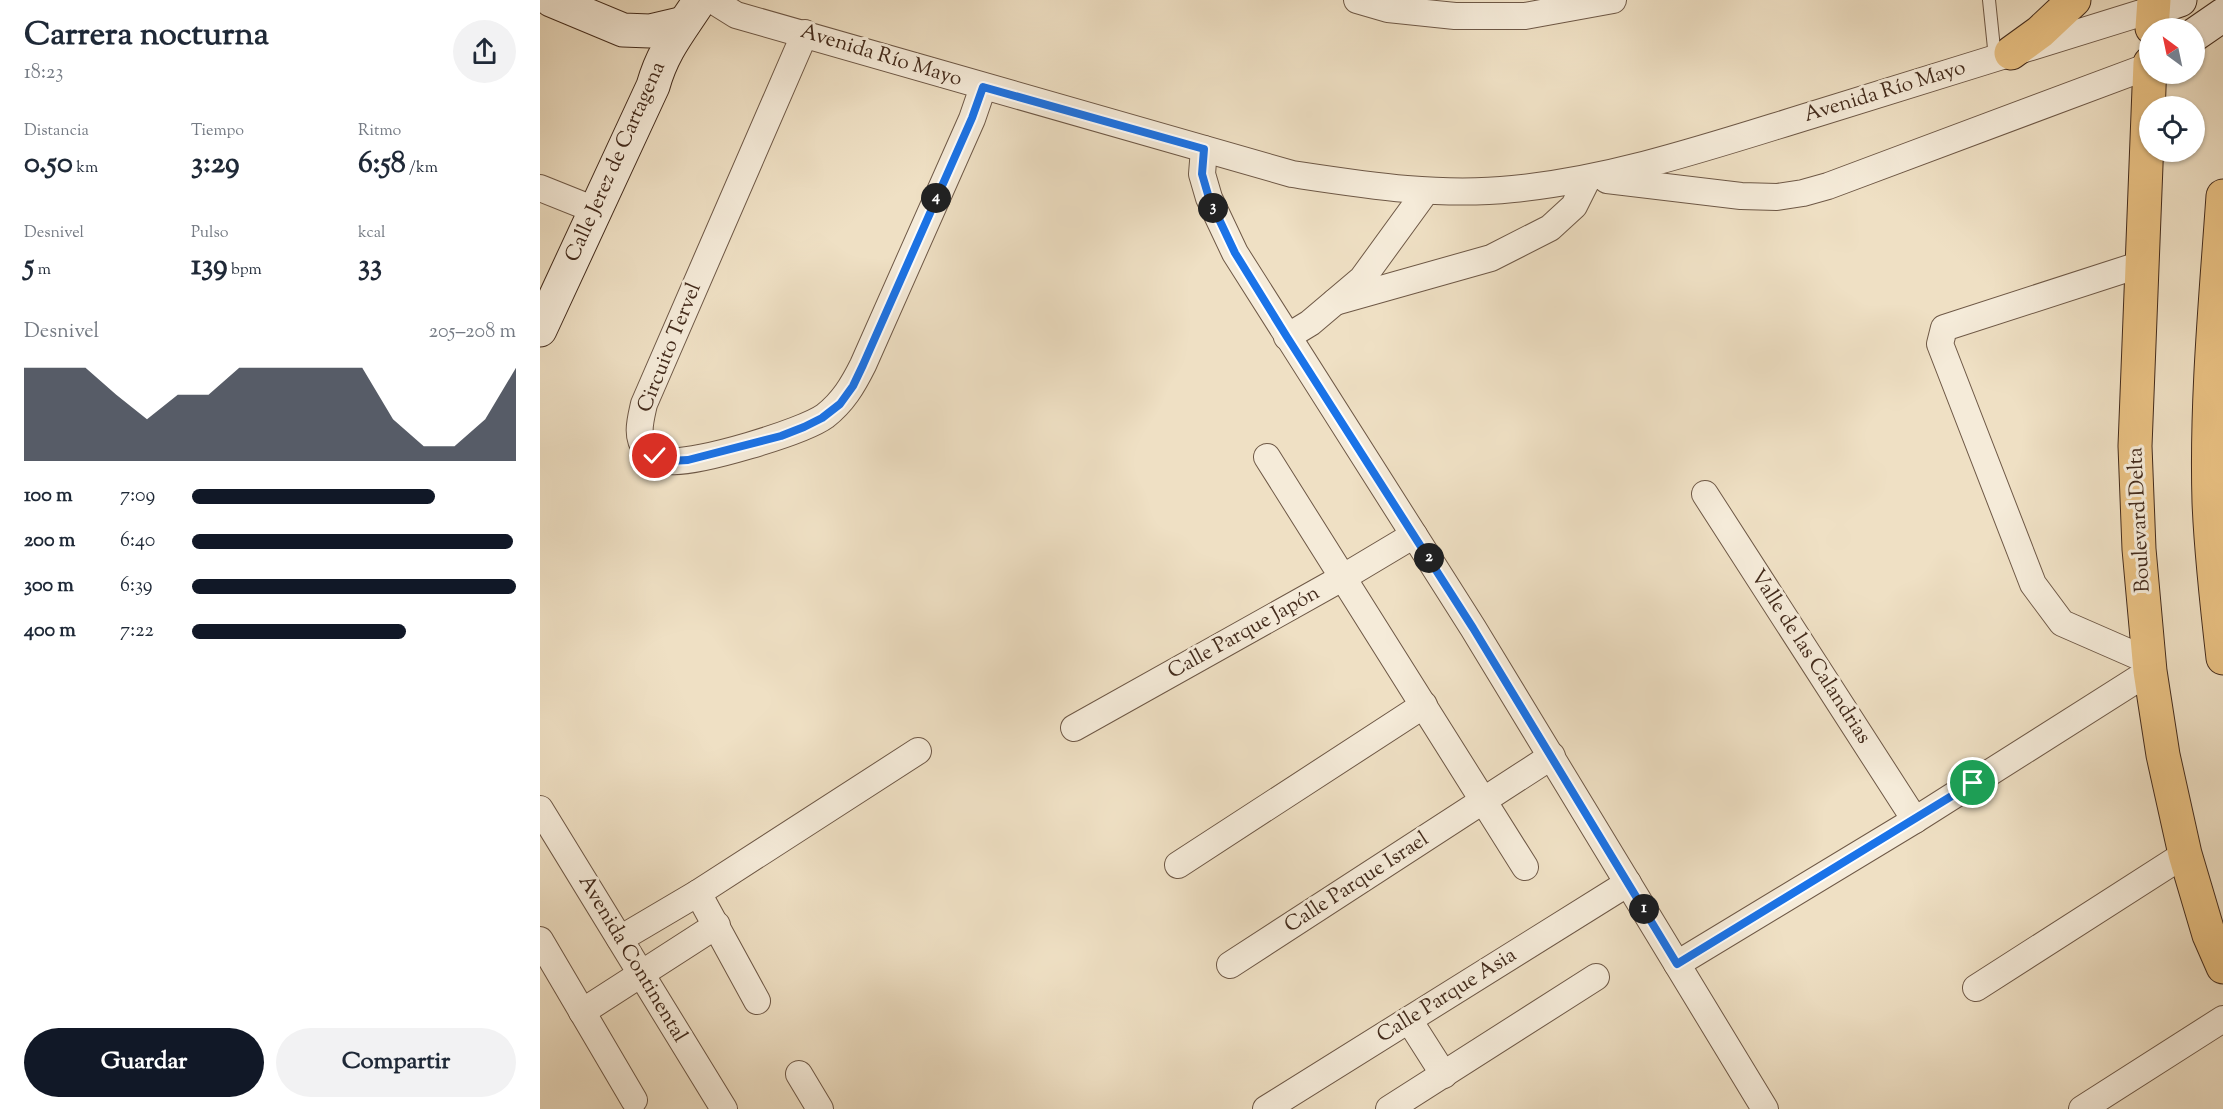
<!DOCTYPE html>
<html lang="es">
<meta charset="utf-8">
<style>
:root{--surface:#fff;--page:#f2f2f3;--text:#1f2937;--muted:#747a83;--accent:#111827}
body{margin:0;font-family:"Sorts Mill Goudy",serif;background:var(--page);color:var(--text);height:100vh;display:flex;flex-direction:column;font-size:22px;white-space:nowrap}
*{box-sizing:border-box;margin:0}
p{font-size:20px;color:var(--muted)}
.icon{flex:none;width:33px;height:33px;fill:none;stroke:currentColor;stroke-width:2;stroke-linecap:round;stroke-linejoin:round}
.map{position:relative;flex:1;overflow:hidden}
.panel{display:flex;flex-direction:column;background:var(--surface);width:540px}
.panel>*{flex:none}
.needle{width:39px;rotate:327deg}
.controls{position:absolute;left:1599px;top:18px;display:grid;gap:12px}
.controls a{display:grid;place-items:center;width:66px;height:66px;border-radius:50%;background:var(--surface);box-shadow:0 2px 4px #0004;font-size:30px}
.pin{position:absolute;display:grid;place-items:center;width:51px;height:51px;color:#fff;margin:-26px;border:3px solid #fff;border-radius:50%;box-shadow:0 2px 6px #0007}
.km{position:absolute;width:30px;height:30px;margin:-15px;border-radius:50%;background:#222;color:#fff;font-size:16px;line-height:30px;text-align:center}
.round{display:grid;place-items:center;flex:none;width:63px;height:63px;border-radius:32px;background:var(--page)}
.headline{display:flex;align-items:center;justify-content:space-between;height:102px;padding:0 24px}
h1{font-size:33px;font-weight:700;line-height:45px}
.stats{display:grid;grid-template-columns:repeat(3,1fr);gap:9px;height:102px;padding:6px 24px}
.stats div{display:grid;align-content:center}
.stats b{font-size:30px;font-weight:700}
.stats small{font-size:16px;font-weight:400}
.stats p{font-size:16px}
.chart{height:168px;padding:12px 24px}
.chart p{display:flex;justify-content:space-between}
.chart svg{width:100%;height:108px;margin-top:6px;fill:var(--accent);opacity:.7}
.action{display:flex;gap:12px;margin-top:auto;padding:12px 24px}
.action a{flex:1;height:69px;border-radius:36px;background:var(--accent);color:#fff;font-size:24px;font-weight:700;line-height:69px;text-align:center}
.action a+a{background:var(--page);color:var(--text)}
ul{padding:0 24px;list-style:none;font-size:20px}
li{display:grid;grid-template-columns:96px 72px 1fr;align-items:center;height:45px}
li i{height:15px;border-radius:8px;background:var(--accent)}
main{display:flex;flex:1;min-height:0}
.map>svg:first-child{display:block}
</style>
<main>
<section class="panel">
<div class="headline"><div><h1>Carrera nocturna</h1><p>18:23</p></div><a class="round"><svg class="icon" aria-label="share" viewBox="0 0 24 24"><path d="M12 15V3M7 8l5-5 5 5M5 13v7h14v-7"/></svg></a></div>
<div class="stats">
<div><p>Distancia</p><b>0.50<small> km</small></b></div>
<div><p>Tiempo</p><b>3:29</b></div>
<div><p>Ritmo</p><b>6:58<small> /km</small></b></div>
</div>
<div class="stats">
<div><p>Desnivel</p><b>5<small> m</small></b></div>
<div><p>Pulso</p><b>139<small> bpm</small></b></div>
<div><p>kcal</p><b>33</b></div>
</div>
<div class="chart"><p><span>Desnivel</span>205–208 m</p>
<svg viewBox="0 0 160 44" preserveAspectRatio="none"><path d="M0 44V6L10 6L20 6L30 17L40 27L50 17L60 17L70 6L80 6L90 6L100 6L110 6L120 27L130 38L140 38L150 27L160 6V44z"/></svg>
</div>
<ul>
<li><b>100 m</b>7:09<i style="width:75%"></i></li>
<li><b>200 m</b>6:40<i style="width:99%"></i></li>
<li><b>300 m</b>6:39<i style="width:100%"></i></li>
<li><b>400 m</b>7:22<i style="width:66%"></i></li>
</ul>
<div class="action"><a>Guardar</a><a>Compartir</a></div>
</section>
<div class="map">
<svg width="1683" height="1109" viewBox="0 0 1683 1109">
<rect width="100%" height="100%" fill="#efe0c4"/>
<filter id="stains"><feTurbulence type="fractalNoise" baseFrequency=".00333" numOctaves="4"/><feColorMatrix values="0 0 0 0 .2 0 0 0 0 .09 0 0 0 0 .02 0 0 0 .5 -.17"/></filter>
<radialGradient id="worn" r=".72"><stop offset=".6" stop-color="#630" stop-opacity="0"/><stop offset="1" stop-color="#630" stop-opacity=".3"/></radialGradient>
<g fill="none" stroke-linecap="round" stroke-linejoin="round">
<g stroke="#6e5846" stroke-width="14">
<path id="lane" d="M1449,0L1455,58"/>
</g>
<g stroke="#6e5846" stroke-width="28">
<g id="street">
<path d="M172,0L196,15L752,174C825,185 899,197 973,189C1075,179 1174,145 1272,115C1386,80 1500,44 1614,9"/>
<path d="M817,0L848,9L915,16H985L1073,0"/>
<path d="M265,33L104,404C101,418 95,437 106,449C111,455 121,460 130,461C156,464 263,432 285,416C303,402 313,385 323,365L432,119L443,87"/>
<path d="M664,149L662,174L669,198L695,253L933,628L1225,1109"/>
<path d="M1067,180L1201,196L1237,197L1263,193L1288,186L1609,66"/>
<path d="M0,188L55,210"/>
<path d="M1602,264L1404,328L1400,344L1493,584L1522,623L1609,661"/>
<path d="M795,302L951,258L1010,228L1034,206L1048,178"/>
<path d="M747,337L770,323L822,279L886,191"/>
<path d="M727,457L985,867"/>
<path d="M1165,494L1375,820"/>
<path d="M534,728L802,578L874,535"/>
<path d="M0,809L184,1109"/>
<path d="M638,865L884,705"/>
<path d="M158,893L217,1001"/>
<path d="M80,939L158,893L378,751"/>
<path d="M0,940L94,1100"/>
<path d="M1137,964L1375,820L1610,671"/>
<path d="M690,965L1012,756"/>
<path d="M1436,988L1645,854"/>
<path d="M42,1012L177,925"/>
<path d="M869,1020L904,1075"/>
<path d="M259,1074L280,1109"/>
<path d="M726,1109L1088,883"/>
<path d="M849,1109L1056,977"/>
<path d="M1542,1109L1683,1019"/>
</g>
</g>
<g stroke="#432b1c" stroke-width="35">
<g id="secondary">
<path d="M11,0L83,30L110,31L144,23"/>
<path d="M1614,9L1640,0"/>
<path d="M1654,35L1683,15"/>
<path d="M0,330L113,86C123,50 140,31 160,0"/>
</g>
</g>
<g stroke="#432b1c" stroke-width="35">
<g id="primary">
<path d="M1612,28L1614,0"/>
<path d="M1471,53L1500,32L1534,0"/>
<path d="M1610,63L1595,446L1599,549L1610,671L1623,755L1645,854L1669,935L1683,967"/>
<path d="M1683,196C1676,297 1666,400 1669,502C1671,554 1677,606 1683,658"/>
</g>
</g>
<use href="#lane" stroke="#f5ebd9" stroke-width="12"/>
<use href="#street" stroke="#f5ebd9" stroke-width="26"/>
<use href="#secondary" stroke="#f5ebd9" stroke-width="33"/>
<use href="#primary" stroke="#e8c082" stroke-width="33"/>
</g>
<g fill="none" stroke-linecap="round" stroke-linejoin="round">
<g stroke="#fff" stroke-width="12">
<path id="route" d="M115,456L129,461L148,460L241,436L264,427L282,418L300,404L313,386L323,365L432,118L443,87L664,149L662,174L669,198L695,253L747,337L933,628L1137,964L1433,783"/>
</g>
<use href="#route" stroke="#1a73e8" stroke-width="8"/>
</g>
<g text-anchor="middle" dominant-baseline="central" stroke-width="6" stroke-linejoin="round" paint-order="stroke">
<g font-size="21" fill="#432b1c" stroke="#f5ebd9">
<text transform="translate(341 56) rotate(17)">Avenida Río Mayo</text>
<text transform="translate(1345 92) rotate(-17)">Avenida Río Mayo</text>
<text transform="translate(76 162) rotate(-66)">Calle Jerez de Cartagena</text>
<text transform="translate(130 348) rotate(-68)">Circuito Tervel</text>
<text transform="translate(1600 520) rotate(-93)">Boulevard Delta</text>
<text transform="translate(704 633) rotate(-29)">Calle Parque Japón</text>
<text transform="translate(1270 657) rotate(57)">Valle de las Calandrias</text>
<text transform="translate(817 883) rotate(-33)">Calle Parque Israel</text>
<text transform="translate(92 959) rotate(59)">Avenida Continental</text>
<text transform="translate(907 996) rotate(-32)">Calle Parque Asia</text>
</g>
</g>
<rect width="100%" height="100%" filter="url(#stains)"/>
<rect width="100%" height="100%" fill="url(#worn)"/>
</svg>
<div class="controls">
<a><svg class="needle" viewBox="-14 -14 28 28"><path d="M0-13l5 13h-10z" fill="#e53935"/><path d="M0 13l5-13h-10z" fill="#747a83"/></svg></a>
<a><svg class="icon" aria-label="locate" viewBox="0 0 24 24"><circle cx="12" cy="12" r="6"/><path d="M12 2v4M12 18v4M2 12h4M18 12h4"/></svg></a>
</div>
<div class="pin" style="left:1433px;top:783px;background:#1e9e55"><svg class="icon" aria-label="arrive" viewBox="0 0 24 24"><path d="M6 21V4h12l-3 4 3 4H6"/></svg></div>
<div class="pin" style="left:115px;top:456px;background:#d93025"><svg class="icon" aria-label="check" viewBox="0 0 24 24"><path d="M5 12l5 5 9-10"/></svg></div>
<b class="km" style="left:1104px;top:909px">1</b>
<b class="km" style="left:889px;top:558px">2</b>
<b class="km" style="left:673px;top:208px">3</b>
<b class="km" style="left:396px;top:198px">4</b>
</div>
</main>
